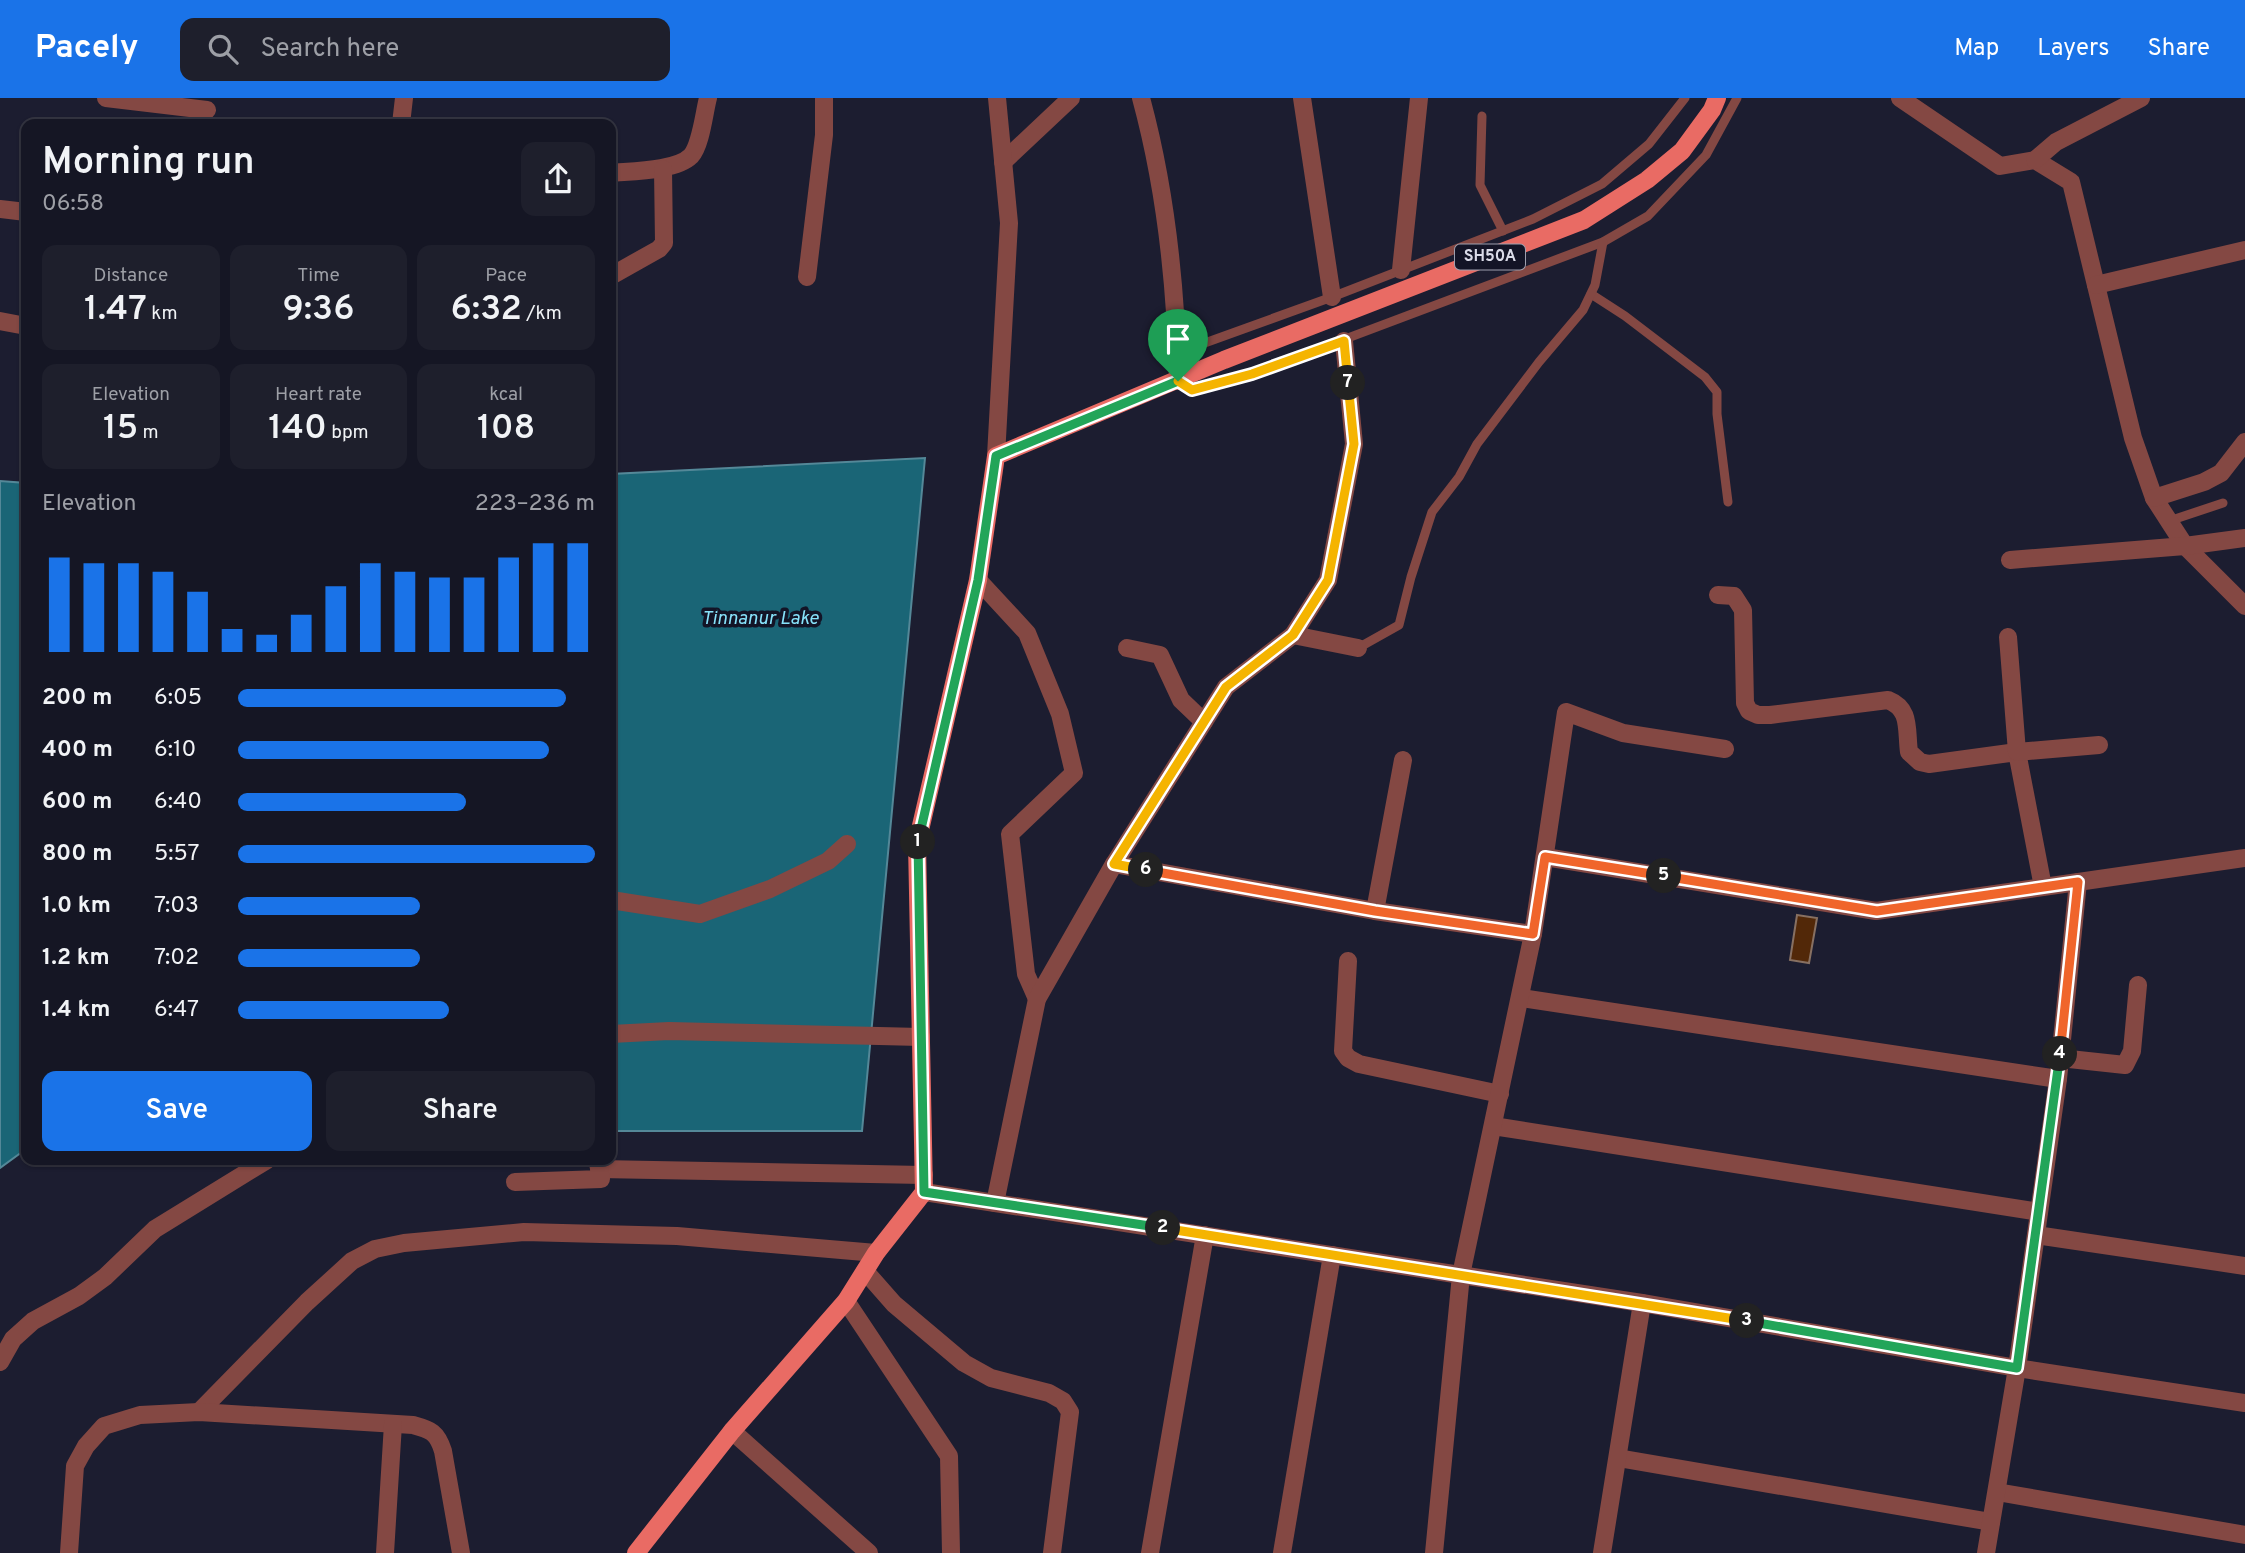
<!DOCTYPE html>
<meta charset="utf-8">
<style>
:root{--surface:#151624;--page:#1e1f2c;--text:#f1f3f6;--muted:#9d9fa6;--line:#343541;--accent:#1a73e8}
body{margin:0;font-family:Overpass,sans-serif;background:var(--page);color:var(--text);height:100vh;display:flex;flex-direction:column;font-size:26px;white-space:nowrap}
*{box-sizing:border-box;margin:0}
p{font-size:23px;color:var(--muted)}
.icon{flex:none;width:38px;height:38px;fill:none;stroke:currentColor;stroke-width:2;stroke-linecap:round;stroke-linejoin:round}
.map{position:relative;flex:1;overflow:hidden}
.sheet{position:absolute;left:21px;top:21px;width:595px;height:1046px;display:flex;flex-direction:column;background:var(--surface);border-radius:14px;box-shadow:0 2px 5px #0004,0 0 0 2px var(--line)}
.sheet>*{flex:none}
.pin{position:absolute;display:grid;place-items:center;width:60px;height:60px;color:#fff;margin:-72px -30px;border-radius:50% 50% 50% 0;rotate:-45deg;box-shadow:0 0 7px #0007}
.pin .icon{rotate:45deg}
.km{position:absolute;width:35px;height:35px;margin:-18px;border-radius:50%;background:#222;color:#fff;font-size:19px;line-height:35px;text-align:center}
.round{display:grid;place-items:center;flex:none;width:74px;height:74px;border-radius:14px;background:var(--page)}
.head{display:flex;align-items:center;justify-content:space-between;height:119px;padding:0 21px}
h1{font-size:38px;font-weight:600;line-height:52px}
.stats{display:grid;grid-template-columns:repeat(3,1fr);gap:10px;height:119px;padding:7px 21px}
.stats div{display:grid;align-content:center;border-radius:14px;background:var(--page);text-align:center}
.stats b{font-size:35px;font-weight:600}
.stats small{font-size:19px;font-weight:400}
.stats p{font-size:19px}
.chart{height:196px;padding:14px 21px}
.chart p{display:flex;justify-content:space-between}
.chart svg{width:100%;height:126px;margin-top:7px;stroke:var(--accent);stroke-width:6}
.action{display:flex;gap:14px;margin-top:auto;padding:14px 21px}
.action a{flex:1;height:80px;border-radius:14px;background:var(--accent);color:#fff;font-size:28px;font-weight:600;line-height:80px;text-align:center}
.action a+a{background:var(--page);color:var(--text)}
ul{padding:0 21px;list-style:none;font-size:23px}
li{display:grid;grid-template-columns:112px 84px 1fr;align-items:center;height:52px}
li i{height:18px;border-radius:9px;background:var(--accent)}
header{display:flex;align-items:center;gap:42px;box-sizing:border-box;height:98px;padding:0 35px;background:var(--accent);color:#fff}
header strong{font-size:33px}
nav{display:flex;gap:38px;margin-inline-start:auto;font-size:24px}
.search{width:490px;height:63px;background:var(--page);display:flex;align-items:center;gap:18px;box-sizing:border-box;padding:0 24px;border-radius:14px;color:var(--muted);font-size:26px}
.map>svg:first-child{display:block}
</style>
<header>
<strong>Pacely</strong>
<div class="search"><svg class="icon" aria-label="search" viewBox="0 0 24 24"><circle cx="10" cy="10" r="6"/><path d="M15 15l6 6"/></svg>Search here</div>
<nav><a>Map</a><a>Layers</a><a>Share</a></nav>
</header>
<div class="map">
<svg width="2245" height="1455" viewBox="0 0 2245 1455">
<rect width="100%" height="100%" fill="#1c1d30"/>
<g fill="#1a6576" stroke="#548898" stroke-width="2">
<path d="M925,360L862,1033H611V376Z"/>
<path d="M0,383L26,385V1051L0,1070Z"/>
</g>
<path fill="#522808" stroke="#877062" stroke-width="2" d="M1797,817L1817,820L1809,865L1790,862Z"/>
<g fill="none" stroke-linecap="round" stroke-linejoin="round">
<g stroke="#844843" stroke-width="9">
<path d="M1482,18L1480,87L1503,133"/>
<path d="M1591,196L1625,218L1705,279L1717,294V316L1728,404"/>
<path d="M1177,255L1332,199L1533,121L1602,86L1649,46L1685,0"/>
<path d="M1178,283L1192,291L1252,276L1603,144L1648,118L1706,57L1737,0"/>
<path d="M2169,423L2223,405"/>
<path d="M1358,550L1399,527L1411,479L1432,414L1459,379L1477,346L1539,264L1583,212L1595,187L1603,144"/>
</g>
<g stroke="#844843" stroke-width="18">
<path d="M106,0L207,12"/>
<path d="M1141,0C1166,92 1176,188 1178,283"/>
<path d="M1302,0L1332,199"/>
<path d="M1900,0L2000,68L2035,62L2071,84L2133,340L2154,400L2185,448L2245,508"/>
<path d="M401,26L404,0"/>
<path d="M2035,62L2056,44L2141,0"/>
<path d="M1003,64L1071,0"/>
<path d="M611,75C631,73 676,73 691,58C701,47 704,15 708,0"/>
<path d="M0,111L26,114"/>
<path d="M1401,172L1419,0"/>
<path d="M611,178L659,151L664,145L663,71"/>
<path d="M807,179L824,37V0"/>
<path d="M2096,187L2245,152"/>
<path d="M0,223L26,228"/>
<path d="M996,358L1009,125L997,0"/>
<path d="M2154,400L2204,384L2221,375L2245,344"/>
<path d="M2010,462L2185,448L2245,440"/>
<path d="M978,482L1027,535L1060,616L1074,675L1010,736L1026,876L1037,901"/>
<path d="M1718,497L1734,498L1743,512L1745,605L1749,613L1758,617H1770L1888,602C1911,611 1906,631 1909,654L1920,664L1929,666L2017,654L2043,789"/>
<path d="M1293,537L1358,550"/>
<path d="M2008,539L2017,654L2099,647"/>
<path d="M1127,550L1160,557L1181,602L1204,624"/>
<path d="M1545,759L1876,813L2245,760"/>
<path d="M1114,766L1375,813L1533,836"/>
<path d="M611,802L700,816L770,791L828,763L847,746"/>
<path d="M1375,813L1403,662"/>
<path d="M1348,863L1343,953L1348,960L1359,966L1500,996"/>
<path d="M1521,900L2058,981"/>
<path d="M611,936L669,933L921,939"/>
<path d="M2060,960L2125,967L2132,953L2138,887"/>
<path d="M1493,1028L2039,1114"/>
<path d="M599,1071L924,1077"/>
<path d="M515,1084L601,1081L598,1065"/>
<path d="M924,1094L1642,1205L2017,1270L2245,1305"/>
<path d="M995,1105L1037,901L1114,766L1226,589L1293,537L1328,482L1354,346L1344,243"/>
<path d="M2036,1137L2245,1168"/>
<path d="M865,1173L894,1206L964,1265L991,1280L1049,1295L1063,1303L1070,1314L1052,1455"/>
<path d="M846,1203L949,1358L951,1455"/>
<path d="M0,1264L13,1241L33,1223L79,1198L105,1179L155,1131L267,1062"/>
<path d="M199,1314L307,1204L352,1163L375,1151L404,1145L524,1134L677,1138L876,1155"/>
<path d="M732,1333L869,1455"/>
<path d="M1618,1360L1991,1424"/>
<path d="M1997,1394L2245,1437"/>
<path d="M69,1455L75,1368L86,1348L104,1328L140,1317L199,1314L413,1327C431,1332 437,1334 443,1353L461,1455"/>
<path d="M385,1455L393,1326"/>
<path d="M1150,1455L1205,1137"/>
<path d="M1282,1455L1332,1157"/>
<path d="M1434,1455L1461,1177L1533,836L1566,614L1623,635L1725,651"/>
<path d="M1602,1455L1642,1205"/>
<path d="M1986,1455L2017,1270L2058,981L2078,784"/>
</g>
<path stroke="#e96b64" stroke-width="18" d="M636,1455L732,1333L846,1203L876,1155L924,1094L917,745L978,482L996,358L1224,262L1584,122L1647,82L1682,53L1712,12L1717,0"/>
</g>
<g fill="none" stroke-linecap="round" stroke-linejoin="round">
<g stroke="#fff" stroke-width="14">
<path id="split-1" d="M918,744L978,482L996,358L1178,283"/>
</g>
<g stroke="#fff" stroke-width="14">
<path id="split-2" d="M918,744L924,1094L1163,1130"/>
</g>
<g stroke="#fff" stroke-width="14">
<path id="split-3" d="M1163,1130L1747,1223"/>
</g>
<g stroke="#fff" stroke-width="14">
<path id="split-4" d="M1747,1223L2017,1270L2060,956"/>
</g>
<g stroke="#fff" stroke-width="14">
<path id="split-5" d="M1664,778L1877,813L2078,784L2060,956"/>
</g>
<g stroke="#fff" stroke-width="14">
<path id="split-6" d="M1146,772L1375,813L1533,836L1545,759L1664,778"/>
</g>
<g stroke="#fff" stroke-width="14">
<path id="split-7" d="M1146,772L1114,766L1226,589L1293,537L1328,482L1354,346L1348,285"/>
</g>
<g stroke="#fff" stroke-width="14">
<path id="split-8" d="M1178,283L1192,292L1252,276L1344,243L1348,285"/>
</g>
<use href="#split-1" stroke="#22a559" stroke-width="9"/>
<use href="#split-2" stroke="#22a559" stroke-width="9"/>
<use href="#split-3" stroke="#f5b400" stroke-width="9"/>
<use href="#split-4" stroke="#22a559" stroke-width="9"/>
<use href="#split-5" stroke="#f0652b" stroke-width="9"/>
<use href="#split-6" stroke="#f0652b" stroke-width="9"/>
<use href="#split-7" stroke="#f5b400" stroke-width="9"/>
<use href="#split-8" stroke="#f5b400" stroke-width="9"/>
</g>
<g text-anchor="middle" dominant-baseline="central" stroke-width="7" stroke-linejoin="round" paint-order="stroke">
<rect fill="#131426" stroke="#9e9fae" stroke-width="2" x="1455" y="146.5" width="70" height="25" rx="5"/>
<g font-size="16" font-weight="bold" fill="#dadbe8">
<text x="1490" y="159">SH50A</text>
</g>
<g font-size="19" font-style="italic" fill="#87e2fa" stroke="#131426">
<text x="760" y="521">Tinnanur Lake</text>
</g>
</g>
</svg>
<div class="pin" style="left:1178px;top:283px;background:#1e9e55"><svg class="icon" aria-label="arrive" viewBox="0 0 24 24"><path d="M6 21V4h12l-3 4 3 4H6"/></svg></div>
<b class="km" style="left:918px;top:744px">1</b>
<b class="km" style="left:1163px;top:1130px">2</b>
<b class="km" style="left:1747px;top:1223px">3</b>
<b class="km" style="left:2060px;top:956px">4</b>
<b class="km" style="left:1664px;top:778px">5</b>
<b class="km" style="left:1146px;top:772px">6</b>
<b class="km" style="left:1348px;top:285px">7</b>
<section class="sheet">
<div class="head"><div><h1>Morning run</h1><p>06:58</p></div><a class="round"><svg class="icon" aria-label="share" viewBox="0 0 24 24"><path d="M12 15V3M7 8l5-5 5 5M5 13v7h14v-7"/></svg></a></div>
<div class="stats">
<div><p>Distance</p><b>1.47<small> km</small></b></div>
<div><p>Time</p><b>9:36</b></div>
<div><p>Pace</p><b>6:32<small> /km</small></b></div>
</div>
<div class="stats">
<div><p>Elevation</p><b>15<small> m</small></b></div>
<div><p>Heart rate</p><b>140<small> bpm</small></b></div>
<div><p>kcal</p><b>108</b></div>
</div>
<div class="chart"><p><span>Elevation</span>223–236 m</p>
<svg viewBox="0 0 160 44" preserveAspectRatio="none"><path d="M5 44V11M15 44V13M25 44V13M35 44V16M45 44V23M55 44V36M65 44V38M75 44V31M85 44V21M95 44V13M105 44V16M115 44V18M125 44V18M135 44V11M145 44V6M155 44V6"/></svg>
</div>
<ul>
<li><b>200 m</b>6:05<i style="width:92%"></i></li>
<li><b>400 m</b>6:10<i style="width:87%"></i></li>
<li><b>600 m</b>6:40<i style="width:64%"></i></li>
<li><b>800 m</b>5:57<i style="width:100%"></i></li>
<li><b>1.0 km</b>7:03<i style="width:51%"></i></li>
<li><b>1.2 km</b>7:02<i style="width:51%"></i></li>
<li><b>1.4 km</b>6:47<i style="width:59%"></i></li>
</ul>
<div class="action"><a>Save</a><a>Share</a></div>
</section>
</div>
